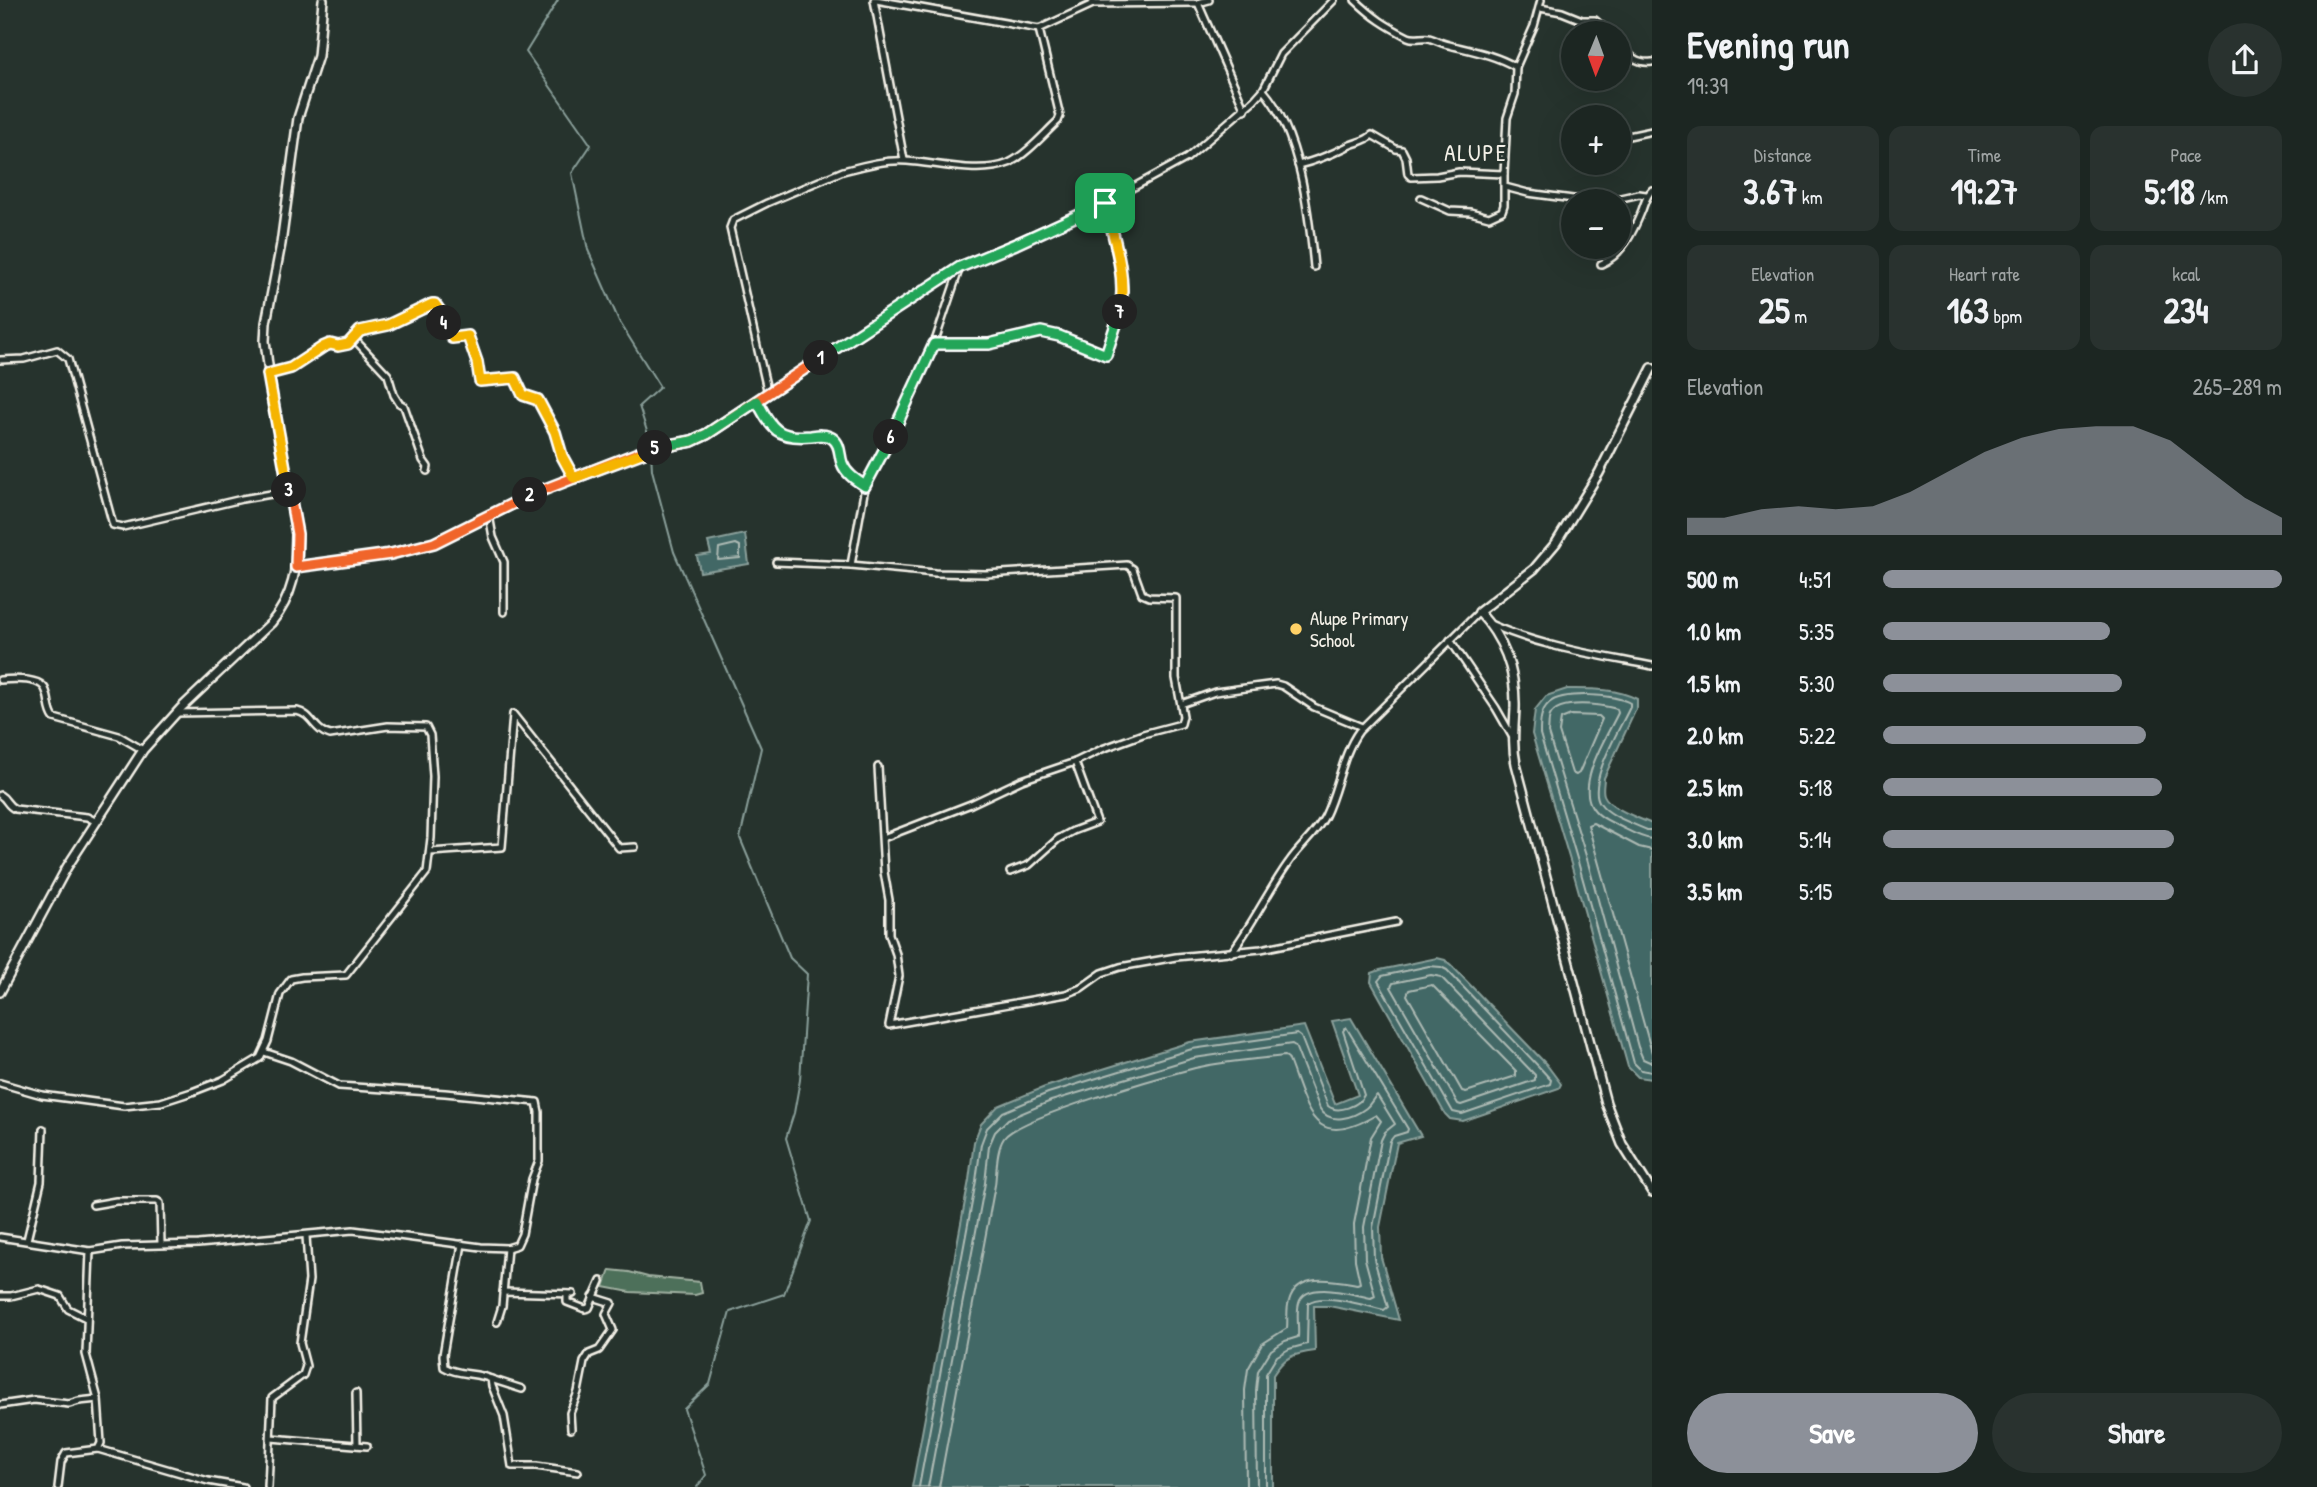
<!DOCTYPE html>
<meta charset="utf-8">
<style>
:root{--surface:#1c2622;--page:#29322f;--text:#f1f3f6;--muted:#a0a5a5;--line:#3a4340;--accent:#8c9099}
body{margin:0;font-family:"Patrick Hand",sans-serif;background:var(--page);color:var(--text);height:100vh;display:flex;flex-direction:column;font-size:26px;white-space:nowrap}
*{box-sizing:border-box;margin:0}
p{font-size:23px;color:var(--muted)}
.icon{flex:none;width:38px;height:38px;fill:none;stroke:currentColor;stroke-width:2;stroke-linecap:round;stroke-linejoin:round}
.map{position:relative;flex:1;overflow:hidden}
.sheet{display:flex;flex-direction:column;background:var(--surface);width:665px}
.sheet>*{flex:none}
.needle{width:46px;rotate:181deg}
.buttons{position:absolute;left:1561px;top:21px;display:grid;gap:14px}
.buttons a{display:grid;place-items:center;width:70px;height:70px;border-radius:50%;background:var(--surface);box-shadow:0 7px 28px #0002,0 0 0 2px var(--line);font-size:35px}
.pin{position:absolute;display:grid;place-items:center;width:60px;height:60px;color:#fff;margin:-30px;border-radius:14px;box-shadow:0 4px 10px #0006}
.km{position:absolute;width:35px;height:35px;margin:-18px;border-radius:50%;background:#222;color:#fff;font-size:19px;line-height:35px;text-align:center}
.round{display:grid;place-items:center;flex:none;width:74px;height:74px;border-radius:37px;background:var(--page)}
.overview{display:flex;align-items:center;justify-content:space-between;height:119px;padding:0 35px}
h1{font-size:38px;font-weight:700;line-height:52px}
.figures{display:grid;grid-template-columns:repeat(3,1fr);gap:10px;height:119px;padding:7px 35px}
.figures div{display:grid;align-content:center;border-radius:14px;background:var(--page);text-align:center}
.figures b{font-size:35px;font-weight:700}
.figures small{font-size:19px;font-weight:400}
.figures p{font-size:19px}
.chart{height:196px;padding:14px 35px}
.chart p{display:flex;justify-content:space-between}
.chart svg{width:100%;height:126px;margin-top:7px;fill:var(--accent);opacity:.7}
.action{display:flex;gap:14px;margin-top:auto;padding:14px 35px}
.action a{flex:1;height:80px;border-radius:42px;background:var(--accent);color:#fff;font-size:28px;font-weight:700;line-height:80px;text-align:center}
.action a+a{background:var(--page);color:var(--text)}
ul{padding:0 35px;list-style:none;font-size:23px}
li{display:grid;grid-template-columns:112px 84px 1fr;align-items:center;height:52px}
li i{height:18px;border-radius:9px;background:var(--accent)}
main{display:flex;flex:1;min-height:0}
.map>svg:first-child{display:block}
</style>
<main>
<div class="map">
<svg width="1652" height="1487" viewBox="0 0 1652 1487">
<rect width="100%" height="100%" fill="#26332d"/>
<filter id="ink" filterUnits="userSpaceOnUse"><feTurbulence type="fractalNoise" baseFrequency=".0143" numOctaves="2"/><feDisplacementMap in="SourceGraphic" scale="14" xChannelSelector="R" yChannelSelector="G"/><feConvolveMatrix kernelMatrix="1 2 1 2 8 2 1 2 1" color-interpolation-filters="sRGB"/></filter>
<g filter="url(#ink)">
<path fill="#4d6f5a" stroke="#a0b0a1" stroke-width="2" d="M610,1270L629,1272L648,1277L700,1282L702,1293L695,1295L630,1292L604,1287Z"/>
<g fill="#436866" stroke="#8a9f9a" stroke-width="2">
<path d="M745,534L749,564L700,572L697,556L711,554L708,542Z"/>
<path d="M1567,689C1590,689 1616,688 1637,699V707L1604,778C1604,784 1602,790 1604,795C1609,808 1639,818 1652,824V1079L1638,1077L1628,1067L1571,864L1532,734L1535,710L1546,696Z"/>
<path d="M1437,958L1445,960L1451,965L1546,1064L1561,1084L1559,1088L1463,1121L1450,1119L1445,1114L1371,982L1372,973L1380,970Z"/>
<path d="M1351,1018L1421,1136L1397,1143L1380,1227L1381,1257L1399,1320L1329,1306H1314L1315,1351C1293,1354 1285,1356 1273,1375V1487H912L969,1180L974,1142L981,1124L998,1106L1045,1087L1190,1042L1304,1026L1335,1104L1358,1095L1332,1021Z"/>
</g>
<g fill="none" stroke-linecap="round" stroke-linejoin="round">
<g stroke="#adbab4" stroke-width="2">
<path d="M736,544L740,546V558L718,560L719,548Z"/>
<path d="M1571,715L1599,716L1602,719L1579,773L1576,775L1572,773L1559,732L1561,719Z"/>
<path d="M1652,830H1647C1632,823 1609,816 1600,803C1586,783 1621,727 1630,707V703C1615,694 1563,691 1549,703C1540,711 1540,723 1540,734L1578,862L1634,1063L1641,1070L1652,1072"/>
<path d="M1652,839C1640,838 1628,830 1617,825C1607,820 1596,815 1591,805C1578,780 1607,736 1618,713L1617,709C1603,705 1558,698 1550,716C1548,720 1549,728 1548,733L1587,859L1638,1047L1643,1059L1652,1063"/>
<path d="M1652,850L1639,847L1593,823L1588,825L1652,1053"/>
<path d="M1429,966L1441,967L1447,970L1541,1069L1551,1080L1550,1084L1462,1114L1453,1112L1378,981L1382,976Z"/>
<path d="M1431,975L1441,977L1535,1075V1080L1461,1105L1458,1104L1391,987L1393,983Z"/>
<path d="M1432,985L1516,1071V1076L1466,1092L1462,1091L1407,995L1409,990Z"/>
<path d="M919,1487L976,1181L981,1144L987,1128L1003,1112L1048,1093L1192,1049L1297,1034L1301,1037L1328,1106C1338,1114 1359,1106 1364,1095L1343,1031L1346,1027L1408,1129L1407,1132L1394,1136L1390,1141L1373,1227L1374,1259L1388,1307L1384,1310C1366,1306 1323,1292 1308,1303L1307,1344L1289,1349L1277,1356L1266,1374V1487"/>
<path d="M928,1487L985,1183L989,1146L995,1132L1008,1119L1051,1101L1194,1058L1292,1044L1295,1046L1320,1109C1330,1125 1353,1118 1366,1108C1371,1104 1373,1098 1377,1095L1395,1124L1385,1132L1381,1140L1364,1227L1365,1259L1375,1296L1371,1298C1354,1295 1306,1279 1299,1303C1296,1313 1299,1326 1298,1337L1285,1341L1271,1350L1258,1371L1256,1390L1257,1487"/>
<path d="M939,1487L995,1185C997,1170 996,1150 1004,1138C1019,1117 1164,1076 1195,1068C1224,1061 1256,1059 1285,1056L1288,1058C1308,1108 1311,1153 1376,1115L1381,1121L1371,1137L1354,1224L1355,1260L1360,1283L1357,1284C1335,1280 1297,1271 1289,1301C1286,1309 1288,1319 1287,1328L1262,1344L1248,1369L1245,1390L1246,1487"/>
</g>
<g stroke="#8a9f9a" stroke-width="2">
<path d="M558,0L526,52L591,145L572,173L588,250L619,321L660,387L639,406L651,444"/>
<path d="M651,452L652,470L674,552L761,748L740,838L790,958L807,974L800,1080L794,1113L786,1138L811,1221L784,1294L730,1312L710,1384L684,1409L706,1475L697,1487"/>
</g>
<g stroke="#f4f1e8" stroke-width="10">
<g id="street">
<path d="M874,0L904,160"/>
<path d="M876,0L1039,29L1093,4V0"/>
<path d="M1355,0C1374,18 1385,25 1408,37C1414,40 1422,37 1429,38C1436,40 1442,44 1449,45C1473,51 1495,55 1516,67"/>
<path d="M1198,3L1245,110"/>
<path d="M1093,4L1198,3L1209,0"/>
<path d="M1540,8L1562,12L1582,20H1595L1610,33"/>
<path d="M1619,43C1629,55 1636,64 1652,62"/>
<path d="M1263,90C1300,131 1309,214 1314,267"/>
<path d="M1619,138L1652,131"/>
<path d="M1298,165C1316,161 1330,155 1346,147C1355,142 1365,142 1372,135L1396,149L1402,150L1406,158L1408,174L1411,177L1437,176L1459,172L1504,174"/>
<path d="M1505,187L1528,193L1588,201"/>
<path d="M1421,198L1450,211L1470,212L1489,217L1502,211L1504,205V174L1507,118L1515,94L1516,67L1534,26L1541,0"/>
<path d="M1608,201L1639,194L1646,195"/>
<path d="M1601,264C1623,255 1634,230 1642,210C1645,202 1646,196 1652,190"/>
<path d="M351,340L357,342L388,375L394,395L399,403L404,406L423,460L428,467L427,471"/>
<path d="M934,344L989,343L1041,332L1059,336L1106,354L1120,312L1123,286L1105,203"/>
<path d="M0,360L24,359L57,350L68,359L113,525L123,527L242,499L289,491"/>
<path d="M268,374L291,368L322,347L330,344L338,346L348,344L360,332L388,325L435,304L440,311L449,336L455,338L468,336L477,362L480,381L515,378L523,395L538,400L555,432L562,456L574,478"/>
<path d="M768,394L730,228L733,220L767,203L843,171C862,166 887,159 907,161C937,163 980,175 1009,163C1027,154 1043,135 1058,121L1060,116L1039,29"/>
<path d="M757,401C772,429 777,439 811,436C818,435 826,434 832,438C841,444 839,455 842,463C846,474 856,480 865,487"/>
<path d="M489,515L493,537L504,562V612"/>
<path d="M776,562L851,565L935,573L986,574L1127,565L1133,569L1142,594L1149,597L1176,598V678L1183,716L1181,724L1143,734L1102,749L1075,762L1022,780L971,804L883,838"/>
<path d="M851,565L865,487L898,423L934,344L960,267"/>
<path d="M296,567L391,554L434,543L536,493L646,450L692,441L707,434L960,267L1099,206L1187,158L1254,100L1263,90L1281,54L1334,0"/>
<path d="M1490,624C1541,647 1597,655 1652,666"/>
<path d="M1450,640L1496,708L1512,736"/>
<path d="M0,680C12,679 42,677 46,691C50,701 48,710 54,718L119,736L143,750"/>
<path d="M1181,704L1215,692L1276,684L1283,686L1314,707L1362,727"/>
<path d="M878,767L884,872L889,900V934L896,954L899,976L889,1025L1066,994L1081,988L1102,973L1120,967L1176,957L1261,949L1396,922"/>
<path d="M0,795C7,799 7,806 15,809L87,817L95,821"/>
<path d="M430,852L502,847L513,714L619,848L635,847"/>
<path d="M1010,872L1029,865L1058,839L1073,831L1097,822L1075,762"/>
<path d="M1231,953C1253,924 1268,891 1289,862C1300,846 1316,834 1325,816C1338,790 1342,754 1359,731L1479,612"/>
<path d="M0,1083L42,1095L124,1106L161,1102L192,1092L223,1080L260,1058L268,1041L280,994L291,979L302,977L346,975L427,872L431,838L433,776L430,735L426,727L388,726L330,735C314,731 312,714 297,711L176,713"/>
<path d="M93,1205L116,1201H157L160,1203L161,1244"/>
<path d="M0,1237L90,1251L86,1354L98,1399L101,1443L98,1449L66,1453L61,1462L58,1487"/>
<path d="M27,1240L41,1182L43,1129"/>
<path d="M462,1244L443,1355L444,1367C459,1376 476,1372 491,1379L492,1386L504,1416L512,1466H536L578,1472"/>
<path d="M90,1251L122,1246L198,1244L353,1230L481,1247L507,1248L517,1245L522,1234L532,1179L539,1161V1112L537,1102L445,1093L339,1086L291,1061L264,1052"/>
<path d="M503,1292L573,1294"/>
<path d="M567,1294V1302L585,1309L589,1308L601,1281"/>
<path d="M0,1296H11L39,1289L60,1296L68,1309L86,1318"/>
<path d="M497,1322L502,1306L507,1248"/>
<path d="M491,1379L522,1389"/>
<path d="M356,1393L357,1445"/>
<path d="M0,1405L34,1400L69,1404L79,1401L98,1399"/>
<path d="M571,1429L570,1413L578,1392L584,1362L589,1354L599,1350L613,1330L606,1314L612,1303L593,1297"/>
<path d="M271,1438L367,1446"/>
<path d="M98,1449L208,1481L243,1487"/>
<path d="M268,1487L272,1398L303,1375L306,1366L300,1343L309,1280L306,1236"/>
</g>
</g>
<g stroke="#f4f1e8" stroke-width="12">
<g id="secondary">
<path d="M1652,368L1599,473L1556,543L1534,569L1479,612C1504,639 1516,672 1515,709C1514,728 1512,745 1516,764L1606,1103L1622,1144L1652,1192"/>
<path d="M0,992L67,867L143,750L181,708L271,623C293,597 298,567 297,534L273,405L265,341L266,323L281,244L298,118L318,56L323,0"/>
</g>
</g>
<use href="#street" stroke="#26332d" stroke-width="5"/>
<use href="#secondary" stroke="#26332d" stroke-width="7"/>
</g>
</g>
<g fill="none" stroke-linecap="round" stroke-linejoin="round" filter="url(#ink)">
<g stroke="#fff" stroke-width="14">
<path id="split-1" d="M821,358L960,267L1016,244L1105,203"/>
</g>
<g stroke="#fff" stroke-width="14">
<path id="split-2" d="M530,495L646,450L692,441L707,434L821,358"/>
</g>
<g stroke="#fff" stroke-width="14">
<path id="split-3" d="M289,490L297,534L296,567L391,554L434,543L530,495"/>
</g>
<g stroke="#fff" stroke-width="14">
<path id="split-4" d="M289,490L268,374L291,368L323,347L330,344L338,346L348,344L360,331L388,325L432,304H435L440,311L444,323"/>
</g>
<g stroke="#fff" stroke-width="14">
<path id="split-5" d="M444,323L452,338L468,336L477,362L480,381L515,378L523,395L538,400L555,432L562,456L574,478L655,448"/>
</g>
<g stroke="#fff" stroke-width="14">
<path id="split-6" d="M655,448L692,441L707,434L757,401C772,429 777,439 811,436C818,435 826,434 832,438C841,444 839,455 842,463C846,474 856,480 865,486L891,437"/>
</g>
<g stroke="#fff" stroke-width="14">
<path id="split-7" d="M891,437L934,344H989L1041,332L1059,336L1106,355L1120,312"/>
</g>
<g stroke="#fff" stroke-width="14">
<path id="split-8" d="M1105,203C1114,238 1127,276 1120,312"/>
</g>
<use href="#split-1" stroke="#22a559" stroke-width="9"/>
<use href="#split-2" stroke="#f0652b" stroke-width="9"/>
<use href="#split-3" stroke="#f0652b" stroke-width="9"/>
<use href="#split-4" stroke="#f5b400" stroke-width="9"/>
<use href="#split-5" stroke="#f5b400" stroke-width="9"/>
<use href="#split-6" stroke="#22a559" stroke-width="9"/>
<use href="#split-7" stroke="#22a559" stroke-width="9"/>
<use href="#split-8" stroke="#f5b400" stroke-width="9"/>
</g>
<circle fill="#ffd166" stroke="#26332d" stroke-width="2.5" cx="1296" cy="629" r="7"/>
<g text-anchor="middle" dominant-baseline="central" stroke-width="5" stroke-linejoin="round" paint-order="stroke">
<g font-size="19" fill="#f4f1e8" stroke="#26332d" text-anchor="start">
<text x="1310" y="618">Alupe Primary<tspan x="1310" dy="22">School</tspan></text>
</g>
<g font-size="23" letter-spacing="2" fill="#f4f1e8" stroke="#26332d">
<text x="1476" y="152">ALUPE</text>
</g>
</g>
</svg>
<div class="buttons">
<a><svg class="needle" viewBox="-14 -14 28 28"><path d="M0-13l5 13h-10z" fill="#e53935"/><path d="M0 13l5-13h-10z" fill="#a0a5a5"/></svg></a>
<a>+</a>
<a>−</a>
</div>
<div class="pin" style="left:1105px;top:203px;background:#1e9e55"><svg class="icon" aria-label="arrive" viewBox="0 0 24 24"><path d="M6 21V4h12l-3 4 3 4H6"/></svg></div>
<b class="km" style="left:821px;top:358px">1</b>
<b class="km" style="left:530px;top:495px">2</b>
<b class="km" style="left:289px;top:490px">3</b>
<b class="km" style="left:444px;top:323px">4</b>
<b class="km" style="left:655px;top:448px">5</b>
<b class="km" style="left:891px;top:437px">6</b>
<b class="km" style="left:1120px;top:312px">7</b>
</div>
<section class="sheet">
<div class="overview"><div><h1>Evening run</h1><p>19:39</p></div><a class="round"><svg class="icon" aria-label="share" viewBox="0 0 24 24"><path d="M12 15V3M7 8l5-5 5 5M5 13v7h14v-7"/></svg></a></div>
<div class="figures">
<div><p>Distance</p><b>3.67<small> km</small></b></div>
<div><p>Time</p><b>19:27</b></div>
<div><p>Pace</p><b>5:18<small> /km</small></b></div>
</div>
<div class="figures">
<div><p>Elevation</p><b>25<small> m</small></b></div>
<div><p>Heart rate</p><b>163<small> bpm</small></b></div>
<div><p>kcal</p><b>234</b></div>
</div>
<div class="chart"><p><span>Elevation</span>265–289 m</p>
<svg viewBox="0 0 160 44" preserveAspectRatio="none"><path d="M0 44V38L10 38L20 35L30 34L40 35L50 34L60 29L70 22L80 15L90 10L100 7L110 6L120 6L130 11L140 21L150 31L160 38V44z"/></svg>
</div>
<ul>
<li><b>500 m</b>4:51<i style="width:100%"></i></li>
<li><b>1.0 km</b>5:35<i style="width:57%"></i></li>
<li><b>1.5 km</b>5:30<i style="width:60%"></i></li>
<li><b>2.0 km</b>5:22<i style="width:66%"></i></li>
<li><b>2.5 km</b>5:18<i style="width:70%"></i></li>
<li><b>3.0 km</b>5:14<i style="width:73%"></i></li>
<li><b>3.5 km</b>5:15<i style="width:73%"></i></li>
</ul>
<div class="action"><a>Save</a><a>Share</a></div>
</section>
</main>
